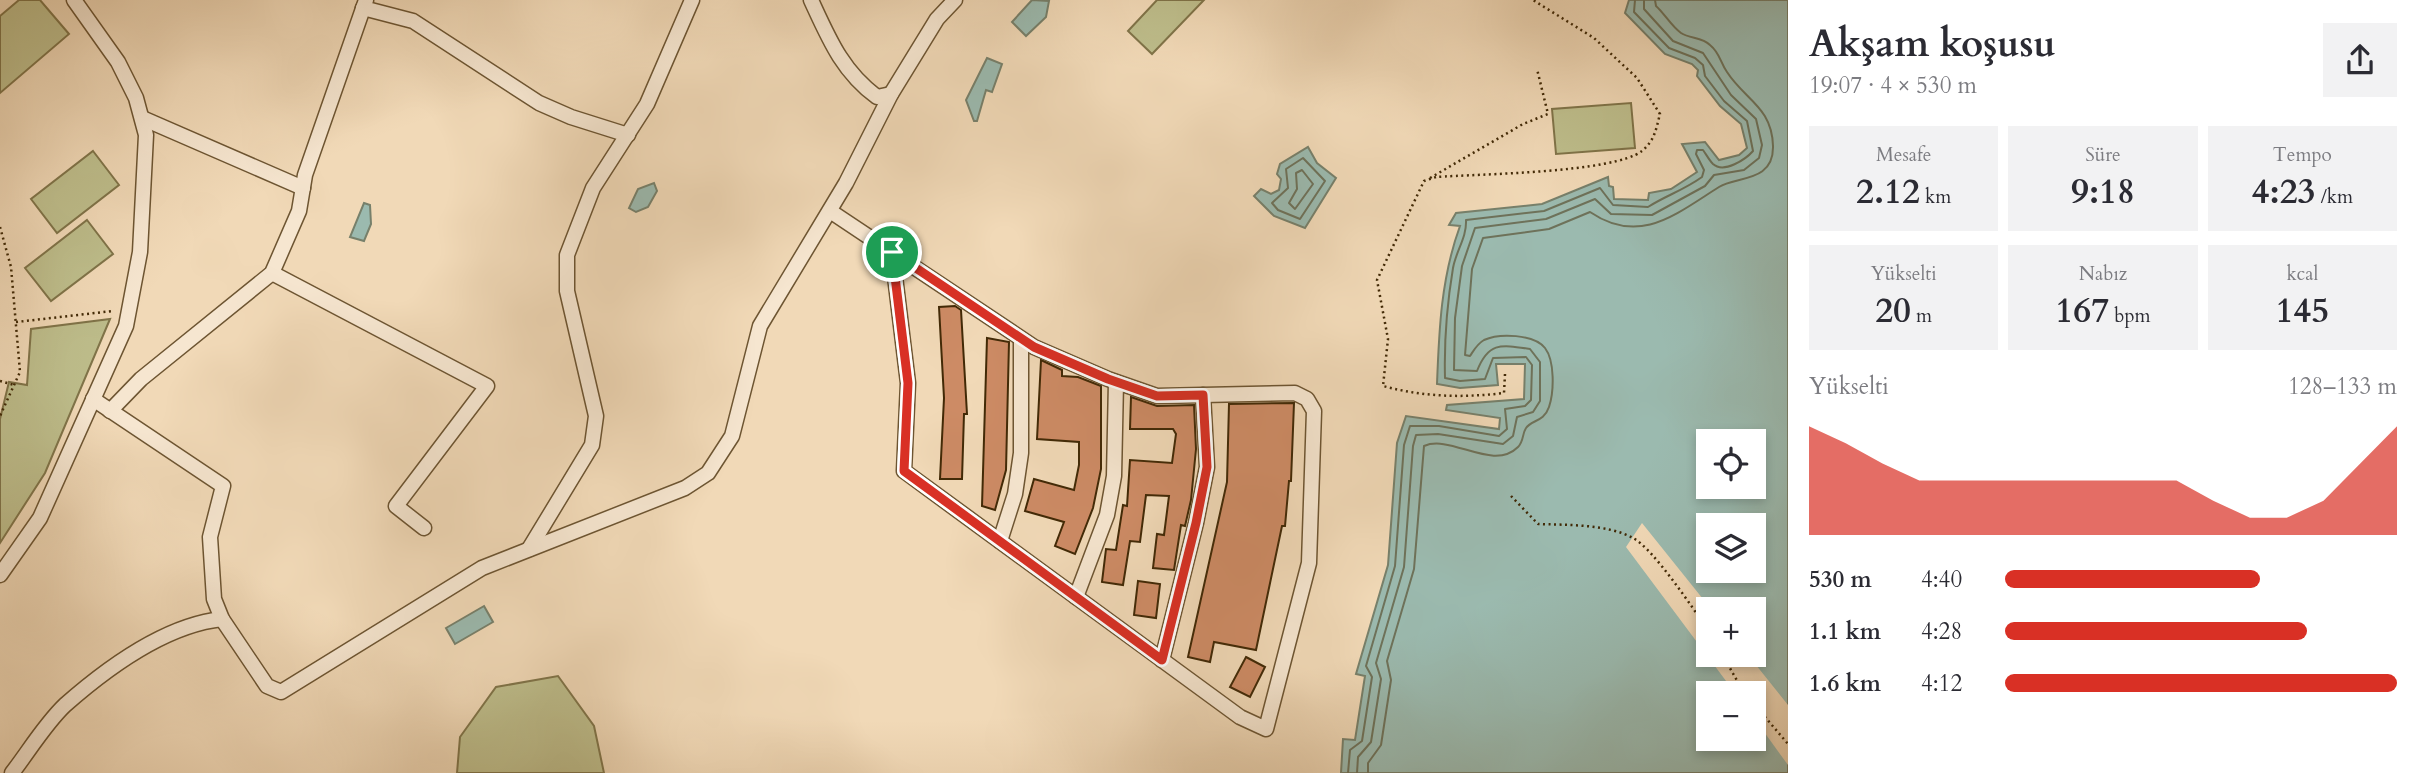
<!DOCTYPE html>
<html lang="tr">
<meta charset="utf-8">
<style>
:root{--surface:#fff;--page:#f2f2f3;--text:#2b2b33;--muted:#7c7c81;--accent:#d93025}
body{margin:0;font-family:Cardo,serif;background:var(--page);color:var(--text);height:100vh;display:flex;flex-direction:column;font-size:26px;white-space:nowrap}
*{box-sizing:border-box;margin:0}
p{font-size:23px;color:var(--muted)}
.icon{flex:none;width:38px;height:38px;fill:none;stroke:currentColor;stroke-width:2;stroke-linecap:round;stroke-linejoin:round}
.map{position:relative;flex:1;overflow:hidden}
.drawer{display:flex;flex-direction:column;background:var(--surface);width:630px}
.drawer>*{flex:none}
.controls{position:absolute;left:1696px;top:429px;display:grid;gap:14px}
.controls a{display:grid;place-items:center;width:70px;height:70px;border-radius:0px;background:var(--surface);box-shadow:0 4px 10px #0003;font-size:35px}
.pin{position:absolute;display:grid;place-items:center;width:60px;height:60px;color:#fff;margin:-30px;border:4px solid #fff;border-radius:50%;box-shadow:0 2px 7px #0007}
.round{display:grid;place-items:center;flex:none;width:74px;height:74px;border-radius:0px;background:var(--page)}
.headline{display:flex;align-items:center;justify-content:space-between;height:119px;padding:0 21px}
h1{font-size:38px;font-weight:700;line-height:52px}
.figures{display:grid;grid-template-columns:repeat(3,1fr);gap:10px;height:119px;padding:7px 21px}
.figures div{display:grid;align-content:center;border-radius:0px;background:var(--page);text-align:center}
.figures b{font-size:35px;font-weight:700}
.figures small{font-size:19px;font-weight:400}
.figures p{font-size:19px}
.chart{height:196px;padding:14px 21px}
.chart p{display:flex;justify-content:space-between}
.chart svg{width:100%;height:126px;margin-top:7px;fill:var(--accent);opacity:.7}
ul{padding:0 21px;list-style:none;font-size:23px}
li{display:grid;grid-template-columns:112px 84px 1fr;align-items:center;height:52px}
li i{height:18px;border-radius:9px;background:var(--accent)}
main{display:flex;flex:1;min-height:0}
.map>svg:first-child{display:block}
</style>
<main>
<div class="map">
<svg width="1788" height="773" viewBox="0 0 1788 773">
<rect width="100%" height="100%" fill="#f1d9b7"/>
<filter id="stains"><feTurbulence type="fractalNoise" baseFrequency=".00286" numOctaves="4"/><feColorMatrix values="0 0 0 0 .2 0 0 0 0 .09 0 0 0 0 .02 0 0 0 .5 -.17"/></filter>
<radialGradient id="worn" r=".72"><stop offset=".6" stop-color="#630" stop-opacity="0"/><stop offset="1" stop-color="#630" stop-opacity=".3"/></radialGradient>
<g fill="#bebe8c" stroke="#807449" stroke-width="2">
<path d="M19,0H40L69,34L0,93V16Z"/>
<path d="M1157,0H1204L1152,54L1128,31Z"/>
<path d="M1631,103L1635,148L1556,154L1552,109Z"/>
<path d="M93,151L119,185L57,233L31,199Z"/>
<path d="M87,220L113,254L51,301L25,268Z"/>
<path d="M110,319L45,473L0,543V419L9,382L27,385L31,329Z"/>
<path d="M558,676L594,726L604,773H457L460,737L496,687Z"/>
</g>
<g fill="#9bbaaf" stroke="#77806b" stroke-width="2" fill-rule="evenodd">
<path d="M1032,0L1049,1L1046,17L1026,36L1012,22Z"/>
<path d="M1629,0H1788V773H1341L1343,739L1355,740L1365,676L1356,674L1388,565L1397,443L1406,416L1499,429L1500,418L1446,410L1447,405L1524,399L1525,364H1496L1498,385L1460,388L1437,384C1439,330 1441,278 1460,226L1449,225L1456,213L1542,204L1608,177L1609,186L1613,187L1614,199L1648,200L1649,193L1671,189L1697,172L1682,144L1705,142L1719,160L1739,155L1747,148L1741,124L1720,106L1697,76L1698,70L1692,64L1665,54L1625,13ZM1708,441H1754V486H1708ZM1708,525H1754V570H1708ZM1708,609H1754V654H1708ZM1708,693H1754V738H1708Z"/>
<path d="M987,58L1002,64L992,92L986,90L977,121H974L966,100Z"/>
<path d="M1308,147L1317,163L1336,178L1305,228L1274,216L1254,196L1261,189L1271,194L1279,190L1281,179L1277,174L1280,164Z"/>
<path d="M654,183L657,191L648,207L636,212L629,208L638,189Z"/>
<path d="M364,203L370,205L371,224L364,241L350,237Z"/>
<path d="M484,606L493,622L455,644L446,628Z"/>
</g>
<path fill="#f1d9b7" d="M1642,523L1711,609H1708V654L1748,655L1788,705V765L1754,718V693H1735L1626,547Z"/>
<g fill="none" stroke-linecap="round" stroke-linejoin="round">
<g stroke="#6e725a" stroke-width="2">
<path d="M1303,158L1325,181L1300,219L1278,210L1272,203L1288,188L1286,169Z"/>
<path d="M1302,170L1313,184L1295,209L1289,203L1297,189L1296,173Z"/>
<path d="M1348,773L1350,750L1362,741L1372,677L1366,666L1395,566L1404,445L1410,426H1439L1499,436L1507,429L1505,409L1525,406L1531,400L1532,365L1526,357L1493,358L1485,379L1460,381L1445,378C1444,341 1447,304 1453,268C1456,251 1467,237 1466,220L1544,211L1600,188L1613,205L1648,207C1665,196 1684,190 1702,177L1704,170L1696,154L1697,150H1703C1706,154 1709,160 1713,164C1724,174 1746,159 1753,151L1747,121L1724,101L1705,76L1703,65L1695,58L1669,48L1634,12L1635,0"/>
<path d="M1357,773L1358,757L1371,742L1381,679L1376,663L1404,567L1413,446L1416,435L1438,434L1503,444L1513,436L1517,417L1533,412L1540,401V362L1530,349C1499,344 1488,343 1477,371L1454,370L1455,318L1462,266L1475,228L1546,219L1595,199L1611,214L1652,215L1705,186L1714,175L1744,170L1759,158L1762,145L1756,119L1731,95L1703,53L1673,41L1644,9V0"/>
<path d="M1368,773V763L1381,745L1391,680L1387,661L1414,569L1424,446C1451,434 1493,472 1518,447C1524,441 1522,434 1526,428C1531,420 1544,422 1549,407C1554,392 1555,361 1545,348C1534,334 1499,333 1484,340C1477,344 1474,350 1470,356L1465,355L1472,269L1483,238L1549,229L1590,212C1640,246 1676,214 1719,187C1736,176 1774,183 1773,146C1772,107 1745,100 1727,72C1720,62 1720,53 1710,45C1702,37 1690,39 1681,33C1672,27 1664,13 1656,6L1655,0"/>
</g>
</g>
<g fill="#cd8b65" stroke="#412906" stroke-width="2">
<path d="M955,306L961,310L967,414H964L962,479H940L944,398L939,307Z"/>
<path d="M987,338L1009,342L1006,470L995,510L982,506Z"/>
<path d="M1041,360L1062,370V376L1078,377L1101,386V469L1093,508L1075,554L1055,546L1064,522L1025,511L1034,479L1074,490L1079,465V442L1037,439Z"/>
<path d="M1131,397L1157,406L1194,405L1196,449L1191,500L1185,526L1181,525L1174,570L1153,568L1157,534L1164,535L1169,496L1146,495L1140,542L1130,541L1123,585L1102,582L1106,549L1116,550L1123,505L1127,506L1130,460L1172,463L1176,434L1173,429H1130Z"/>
<path d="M1294,403L1291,481H1289L1285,526H1282L1256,650L1214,642L1210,662L1188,657L1227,482L1229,404Z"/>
<path d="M1138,581L1160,584L1156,618L1134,615Z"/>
<path d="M1246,657L1265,667L1250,697L1230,687Z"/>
</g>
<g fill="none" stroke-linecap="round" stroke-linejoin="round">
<g stroke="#6d5532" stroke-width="17">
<g id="minor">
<path d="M811,0C829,39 842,71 877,97L891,94"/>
<path d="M363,8L413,21L539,103L571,117L628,135"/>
<path d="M142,118L303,188"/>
<path d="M830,211L1034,347L1108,379L1157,396L1295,393L1307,399L1314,411L1309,563L1266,729L1240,717L904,471L908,383L892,252"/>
<path d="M272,273L487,386L396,506L424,528"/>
<path d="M93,399L223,486L210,537L214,599L222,619L267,686L281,692L482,568L685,488L708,473L732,436L760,326L846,183L891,94L937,19L955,0"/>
<path d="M110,411L141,379L272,273L299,211L305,175L366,0"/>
<path d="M1000,541L1015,494L1021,453V339"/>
<path d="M529,549L592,445L596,416L567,291V255L593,188L647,104L692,0"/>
<path d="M0,575L40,518L126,326L140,252L146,135L136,98L118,62L74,0"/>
<path d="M1076,597L1107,515L1114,476L1116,382"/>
<path d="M1162,660L1196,523L1207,467L1203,395"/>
<path d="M12,773C29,751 45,724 65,705C107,668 166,625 222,619"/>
</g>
</g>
<g stroke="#412906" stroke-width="2.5" stroke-dasharray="2 3.5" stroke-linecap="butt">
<path d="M1430,178L1523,124L1548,114L1537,69"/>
<path d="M0,227L11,267L20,372L0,416"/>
<path d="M16,322L113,311"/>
<path d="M1505,374L1504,393C1462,398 1424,397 1383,386L1388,339L1377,280L1424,181L1436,177C1478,174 1613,173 1642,151C1655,140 1656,129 1660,114L1637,78L1594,38L1533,0"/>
<path d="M0,381L14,385"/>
<path d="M1511,496L1538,524C1566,525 1608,524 1633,538C1653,548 1694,610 1708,630"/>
<path d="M1722,654L1744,693"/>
<path d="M1754,704L1788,744"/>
</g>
<use href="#minor" stroke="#f6e6d0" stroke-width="14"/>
</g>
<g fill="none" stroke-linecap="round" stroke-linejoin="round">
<g stroke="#fff" stroke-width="14">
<path id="route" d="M892,252L1034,347L1108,379L1157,396L1203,395L1207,467L1196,523L1162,660L904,471L908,383Z"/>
</g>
<use href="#route" stroke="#d93025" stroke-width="9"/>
</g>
<rect width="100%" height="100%" filter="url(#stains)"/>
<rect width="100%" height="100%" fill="url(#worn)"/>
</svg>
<div class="controls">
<a><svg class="icon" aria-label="locate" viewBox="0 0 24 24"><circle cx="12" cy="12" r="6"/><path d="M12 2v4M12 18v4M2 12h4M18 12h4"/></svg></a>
<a><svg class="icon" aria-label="layers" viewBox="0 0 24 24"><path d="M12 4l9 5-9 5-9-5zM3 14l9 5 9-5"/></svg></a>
<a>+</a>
<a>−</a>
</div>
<div class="pin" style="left:892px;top:252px;background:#1e9e55"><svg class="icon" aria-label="arrive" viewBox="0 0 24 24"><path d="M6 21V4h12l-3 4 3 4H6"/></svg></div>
</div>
<section class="drawer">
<div class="headline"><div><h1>Akşam koşusu</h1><p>19:07 · 4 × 530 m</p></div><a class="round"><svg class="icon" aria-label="share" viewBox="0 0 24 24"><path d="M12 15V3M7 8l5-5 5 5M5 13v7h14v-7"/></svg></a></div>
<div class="figures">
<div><p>Mesafe</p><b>2.12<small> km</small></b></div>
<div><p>Süre</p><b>9:18</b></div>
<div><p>Tempo</p><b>4:23<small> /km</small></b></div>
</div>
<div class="figures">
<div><p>Yükselti</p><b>20<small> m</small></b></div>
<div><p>Nabız</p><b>167<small> bpm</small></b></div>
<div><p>kcal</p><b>145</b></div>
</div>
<div class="chart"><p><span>Yükselti</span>128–133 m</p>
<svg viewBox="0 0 160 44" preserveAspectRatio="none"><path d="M0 44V6L10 12L20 19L30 25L40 25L50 25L60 25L70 25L80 25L90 25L100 25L110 32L120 38L130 38L140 32L150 19L160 6V44z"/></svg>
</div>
<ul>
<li><b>530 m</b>4:40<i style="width:65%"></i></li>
<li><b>1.1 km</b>4:28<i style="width:77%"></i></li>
<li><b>1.6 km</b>4:12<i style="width:100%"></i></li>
</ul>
</section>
</main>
